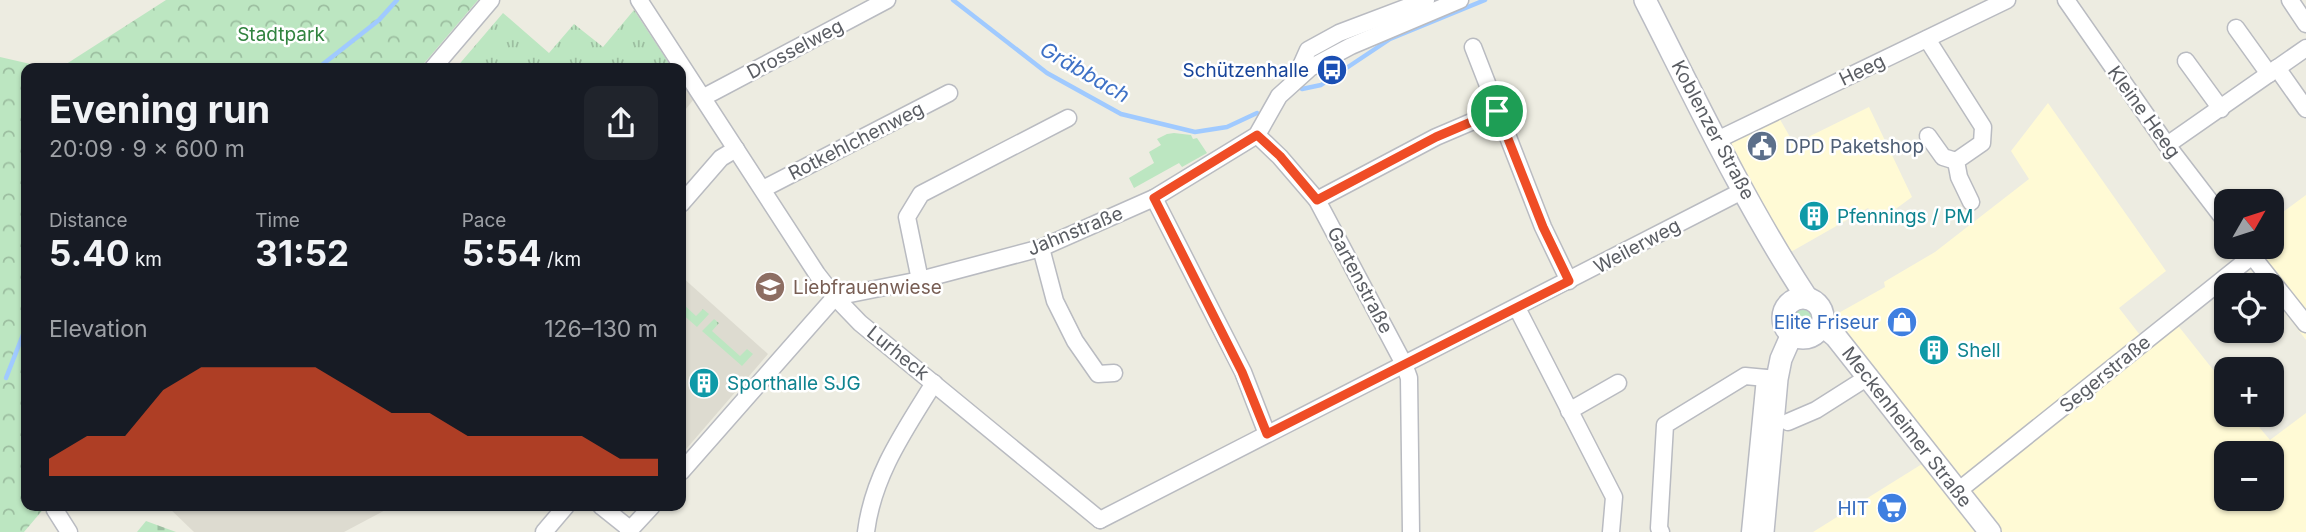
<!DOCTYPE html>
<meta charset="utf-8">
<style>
:root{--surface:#171b24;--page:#20242c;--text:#f1f3f6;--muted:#9ea1a6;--accent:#ef4d26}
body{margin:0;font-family:Inter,sans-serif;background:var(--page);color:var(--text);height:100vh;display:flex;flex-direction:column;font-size:26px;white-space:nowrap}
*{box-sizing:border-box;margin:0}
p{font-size:23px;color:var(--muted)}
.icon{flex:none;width:38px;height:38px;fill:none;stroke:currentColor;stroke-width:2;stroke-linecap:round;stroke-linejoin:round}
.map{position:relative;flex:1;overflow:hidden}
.details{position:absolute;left:21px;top:63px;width:665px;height:448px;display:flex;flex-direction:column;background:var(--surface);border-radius:14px;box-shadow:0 2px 5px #0004}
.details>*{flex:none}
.needle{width:46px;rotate:51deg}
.buttons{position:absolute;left:2214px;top:189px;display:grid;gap:14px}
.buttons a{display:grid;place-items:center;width:70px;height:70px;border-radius:14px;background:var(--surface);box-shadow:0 2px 5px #0004;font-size:35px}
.pin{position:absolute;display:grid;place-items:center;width:60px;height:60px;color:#fff;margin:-30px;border:4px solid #fff;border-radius:50%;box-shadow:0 2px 7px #0007}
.round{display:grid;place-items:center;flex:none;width:74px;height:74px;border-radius:14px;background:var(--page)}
.headline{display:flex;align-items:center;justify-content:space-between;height:119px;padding:0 28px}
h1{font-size:38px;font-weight:700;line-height:52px}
.stats{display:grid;grid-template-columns:repeat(3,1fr);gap:10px;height:119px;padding:7px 28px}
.stats div{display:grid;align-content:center}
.stats b{font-size:35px;font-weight:700}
.stats small{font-size:19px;font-weight:400}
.stats p{font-size:19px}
.chart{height:196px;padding:14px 28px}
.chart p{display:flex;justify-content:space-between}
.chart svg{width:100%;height:126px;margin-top:7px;fill:var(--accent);opacity:.7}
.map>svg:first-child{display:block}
</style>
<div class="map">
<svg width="2306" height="532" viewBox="0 0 2306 532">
<defs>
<pattern id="grass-tufts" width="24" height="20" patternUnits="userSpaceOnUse" patternTransform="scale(1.75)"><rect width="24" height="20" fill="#bce6c1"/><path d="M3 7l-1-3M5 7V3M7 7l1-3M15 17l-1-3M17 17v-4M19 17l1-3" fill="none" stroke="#9cbea0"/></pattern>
<pattern id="cemetery-stones" width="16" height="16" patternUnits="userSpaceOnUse" patternTransform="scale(1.75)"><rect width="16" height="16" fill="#bce6c1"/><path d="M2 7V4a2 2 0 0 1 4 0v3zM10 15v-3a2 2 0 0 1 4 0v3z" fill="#9cbea0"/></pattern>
<pattern id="park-crowns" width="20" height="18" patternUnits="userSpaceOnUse" patternTransform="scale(1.75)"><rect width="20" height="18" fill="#bce6c1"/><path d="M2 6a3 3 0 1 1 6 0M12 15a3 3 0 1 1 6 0" fill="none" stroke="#9cbea0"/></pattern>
</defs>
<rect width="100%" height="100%" fill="#edece1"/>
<g fill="#fffad5" fill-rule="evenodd">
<path d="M2048,103L2166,271L2119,308L2147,344L2176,323L2226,386V415H2249L2270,440L2306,413V532H1813L1922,464L1937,452L1835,315L1885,287L1884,282L1935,252L2029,179L2011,151ZM2226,453H2272V499H2226Z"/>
<path d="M1869,107L1912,197L1878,222L1868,208L1789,253L1728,142L1778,116L1794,144Z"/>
<path d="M2306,195V340L2272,296V285H2263L2235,250L2239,247H2272V220Z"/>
</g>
<g fill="#dddbd0">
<path d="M681,78L694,99L681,115Z"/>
<path d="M681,276L768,354L681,455Z"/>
<path d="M167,506H393L344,532H194Z"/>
</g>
<g fill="url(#grass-tufts)">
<path d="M634,10L672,68H608L605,66L603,68H456L503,13L549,53L574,24L603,47Z"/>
<path d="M681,302L696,316L703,309L709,314L697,327L681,313Z"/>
<circle cx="1802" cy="317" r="9"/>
<path d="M714,319L719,323L712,331L740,356L747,349L753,354L742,366L702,331Z"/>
</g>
<path fill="url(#cemetery-stones)" d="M146,521L176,532H137Z"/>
<g fill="url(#park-crowns)">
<path d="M166,0H478L420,68H60Z"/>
<path d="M0,57L48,68H26V506H46L24,532H0Z"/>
</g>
<path fill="#bce6c1" d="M1174,133L1191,135L1193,139L1197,138L1207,153L1182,167L1179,163L1134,188L1129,178L1154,163L1149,152L1161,145L1157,139L1167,134Z"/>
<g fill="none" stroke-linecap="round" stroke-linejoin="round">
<g stroke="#a0caff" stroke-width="4.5">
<path d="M953,0L1047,73L1121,114L1195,132L1227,127L1257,113"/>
<path d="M318,68L379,20L397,0"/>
<path d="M1302,89L1321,85L1390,39L1485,0"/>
<path d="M6,378L26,327"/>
</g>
<g stroke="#b9bbc1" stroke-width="19">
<g id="street">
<path d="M639,0L817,274L835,297L860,323L1100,520"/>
<path d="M2066,0L2167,145L2226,222"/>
<path d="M2290,0L2306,24"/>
<path d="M2236,28L2269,74"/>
<path d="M1927,39L1983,127L1982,143L1956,161L1959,177L1971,202"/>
<path d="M1473,47L1543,227L1569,281"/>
<path d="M2186,61L2221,109"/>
<path d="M433,68L491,0"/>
<path d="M2277,68L2306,109"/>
<path d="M1296,77L1308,50L1339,33L1426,0"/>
<path d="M704,97L887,0"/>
<path d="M1257,135L1280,157L1317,200L1404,364L1409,378L1411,532"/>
<path d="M1928,136L1943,157L1956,161"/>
<path d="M1717,140L2007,0"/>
<path d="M2167,145L2306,48"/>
<path d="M763,189L949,93"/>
<path d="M1154,198L1243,372L1267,434"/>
<path d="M1317,200L1436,137L1497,111"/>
<path d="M681,204L721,158L736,149"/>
<path d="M2245,247L2306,324"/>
<path d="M1041,248L1055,301L1075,341L1098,374L1114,373"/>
<path d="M920,280L907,217L921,194L1068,118"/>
<path d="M835,297L920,280L1041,248L1154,198L1257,135L1279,96L1310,68L1351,46L1460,0"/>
<path d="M1517,308L1614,497L1611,532"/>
<path d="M1569,411L1618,383"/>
<path d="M1788,422L1816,410L1868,377"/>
<path d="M681,472L835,297"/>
<path d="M1958,491L2252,256"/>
<path d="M58,506L55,510L69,532"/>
<path d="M601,506L631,530"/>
<path d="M1100,520L1744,190"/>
<path d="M544,532L566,506"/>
<path d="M628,532L652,506"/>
<path d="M866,532C873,475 905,430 934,383"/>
<path d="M1661,532L1659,528L1665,425L1745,376L1777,379"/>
<path d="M1750,532L1765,378"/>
</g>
</g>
<g stroke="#babcc4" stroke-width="24">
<g id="secondary">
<path d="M1645,0C1696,100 1745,204 1807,298"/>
<circle cx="1803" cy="318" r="20"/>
<path d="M1822,325L1836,337L1990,532"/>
<path d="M1763,532L1777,379L1781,359L1792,334"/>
</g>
</g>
<use href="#street" stroke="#fff" stroke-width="16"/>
<use href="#secondary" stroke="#fff" stroke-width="21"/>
</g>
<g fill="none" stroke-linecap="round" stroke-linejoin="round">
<g stroke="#fff" stroke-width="14">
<path id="route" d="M1497,111L1543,227L1569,281L1267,434L1242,372L1154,198L1257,135L1280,156L1317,200L1436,137Z"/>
</g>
<use href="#route" stroke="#ef4d26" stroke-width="9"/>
</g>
<defs>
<g id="bus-disc" transform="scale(1.575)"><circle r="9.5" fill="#1a4fb4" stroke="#fff"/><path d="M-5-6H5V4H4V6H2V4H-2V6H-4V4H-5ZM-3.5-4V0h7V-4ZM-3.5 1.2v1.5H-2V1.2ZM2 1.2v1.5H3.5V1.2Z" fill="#fff"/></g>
<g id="civic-disc" transform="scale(1.575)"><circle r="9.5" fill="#5c6f8a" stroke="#fff"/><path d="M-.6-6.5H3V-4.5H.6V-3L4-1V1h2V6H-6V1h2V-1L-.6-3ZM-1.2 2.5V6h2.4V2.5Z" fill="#fff"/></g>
<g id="building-disc" transform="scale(1.575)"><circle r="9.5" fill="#0f9aa8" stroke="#fff"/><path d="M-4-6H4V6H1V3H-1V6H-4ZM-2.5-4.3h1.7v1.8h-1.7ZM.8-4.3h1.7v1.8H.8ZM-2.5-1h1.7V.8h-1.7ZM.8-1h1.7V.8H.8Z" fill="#fff"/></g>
<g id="school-disc" transform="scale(1.575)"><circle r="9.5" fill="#8d6e63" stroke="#fff"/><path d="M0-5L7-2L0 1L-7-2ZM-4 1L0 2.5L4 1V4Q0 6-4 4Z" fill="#fff"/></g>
<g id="shop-disc" transform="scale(1.575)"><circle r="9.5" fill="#3f7fe0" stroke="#fff"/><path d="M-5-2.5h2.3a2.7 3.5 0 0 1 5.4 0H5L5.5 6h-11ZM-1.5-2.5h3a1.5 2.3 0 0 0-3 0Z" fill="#fff"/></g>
<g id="supermarket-disc" transform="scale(1.575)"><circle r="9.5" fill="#3f7fe0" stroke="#fff"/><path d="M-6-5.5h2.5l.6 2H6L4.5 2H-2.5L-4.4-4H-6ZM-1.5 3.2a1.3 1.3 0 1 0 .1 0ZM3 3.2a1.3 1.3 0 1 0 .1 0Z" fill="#fff"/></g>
</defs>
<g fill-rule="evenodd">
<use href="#bus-disc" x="1332" y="70"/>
<use href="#civic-disc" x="1762" y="146"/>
<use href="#building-disc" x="1814" y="216"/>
<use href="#school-disc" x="770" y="287"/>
<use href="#shop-disc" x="1902" y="322"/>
<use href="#building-disc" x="1934" y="350"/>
<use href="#building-disc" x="704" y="383"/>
<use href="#supermarket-disc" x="1892" y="508"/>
</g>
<g text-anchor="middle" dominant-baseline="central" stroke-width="5" stroke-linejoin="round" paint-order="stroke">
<g font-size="19" fill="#31833f" stroke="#fff">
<text x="281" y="34">Stadtpark</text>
</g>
<g font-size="19" fill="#5a5d63" stroke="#fff">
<text transform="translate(795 49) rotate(-28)">Drosselweg</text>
<text transform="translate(1862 70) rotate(-26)">Heeg</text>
<text transform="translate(2144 112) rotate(54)">Kleine Heeg</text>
<text transform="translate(1713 130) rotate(62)">Koblenzer Straße</text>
<text transform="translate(856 141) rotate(-27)">Rotkehlchenweg</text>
<text transform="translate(1075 231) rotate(-22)">Jahnstraße</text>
<text transform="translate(1637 246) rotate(-28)">Weilerweg</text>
<text transform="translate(1360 280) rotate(62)">Gartenstraße</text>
<text transform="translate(898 353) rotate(39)">Lurheck</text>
<text transform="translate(2105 374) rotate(-39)">Segerstraße</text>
<text transform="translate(1907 427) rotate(52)">Meckenheimer Straße</text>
</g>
<g font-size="19" fill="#164399" stroke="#fff" text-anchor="end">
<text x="1309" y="70">Schützenhalle</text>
</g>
<g font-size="19" fill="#4e5e75" stroke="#fff" text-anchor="start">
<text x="1785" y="146">DPD Paketshop</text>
</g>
<g font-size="19" fill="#0d838f" stroke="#fff" text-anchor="start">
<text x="1837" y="216">Pfennings / PM</text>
<text x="1957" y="350">Shell</text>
<text x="727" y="383">Sporthalle SJG</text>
</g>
<g font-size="19" fill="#785e54" stroke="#fff" text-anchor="start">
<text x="793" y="287">Liebfrauenwiese</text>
</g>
<g font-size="19" fill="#366cbe" stroke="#fff" text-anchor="end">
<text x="1879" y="322">Elite Friseur</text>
<text x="1869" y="508">HIT</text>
</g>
<g font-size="21" font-style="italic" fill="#3e71c6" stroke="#fff">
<text transform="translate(1085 72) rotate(30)">Gräbbach</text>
</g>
</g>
</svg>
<div class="buttons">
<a><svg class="needle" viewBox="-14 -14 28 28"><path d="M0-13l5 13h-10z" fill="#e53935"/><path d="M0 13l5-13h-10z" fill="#9ea1a6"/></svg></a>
<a><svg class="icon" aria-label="locate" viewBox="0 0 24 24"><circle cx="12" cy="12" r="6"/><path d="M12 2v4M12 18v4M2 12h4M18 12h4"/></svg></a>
<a>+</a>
<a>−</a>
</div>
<div class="pin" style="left:1497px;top:111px;background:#1e9e55"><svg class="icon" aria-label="arrive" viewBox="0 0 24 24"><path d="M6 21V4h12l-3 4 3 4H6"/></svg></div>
<section class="details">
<div class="headline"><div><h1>Evening run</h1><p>20:09 · 9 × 600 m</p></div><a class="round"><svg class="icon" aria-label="share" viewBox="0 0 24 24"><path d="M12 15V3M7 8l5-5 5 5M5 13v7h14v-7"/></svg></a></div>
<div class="stats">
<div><p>Distance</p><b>5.40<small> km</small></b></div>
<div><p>Time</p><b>31:52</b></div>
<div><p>Pace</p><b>5:54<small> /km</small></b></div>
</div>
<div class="chart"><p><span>Elevation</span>126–130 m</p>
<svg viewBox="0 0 160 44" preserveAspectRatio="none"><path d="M0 44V38L10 30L20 30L30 14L40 6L50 6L60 6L70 6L80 14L90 22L100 22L110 30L120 30L130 30L140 30L150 38L160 38V44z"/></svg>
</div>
</section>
</div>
